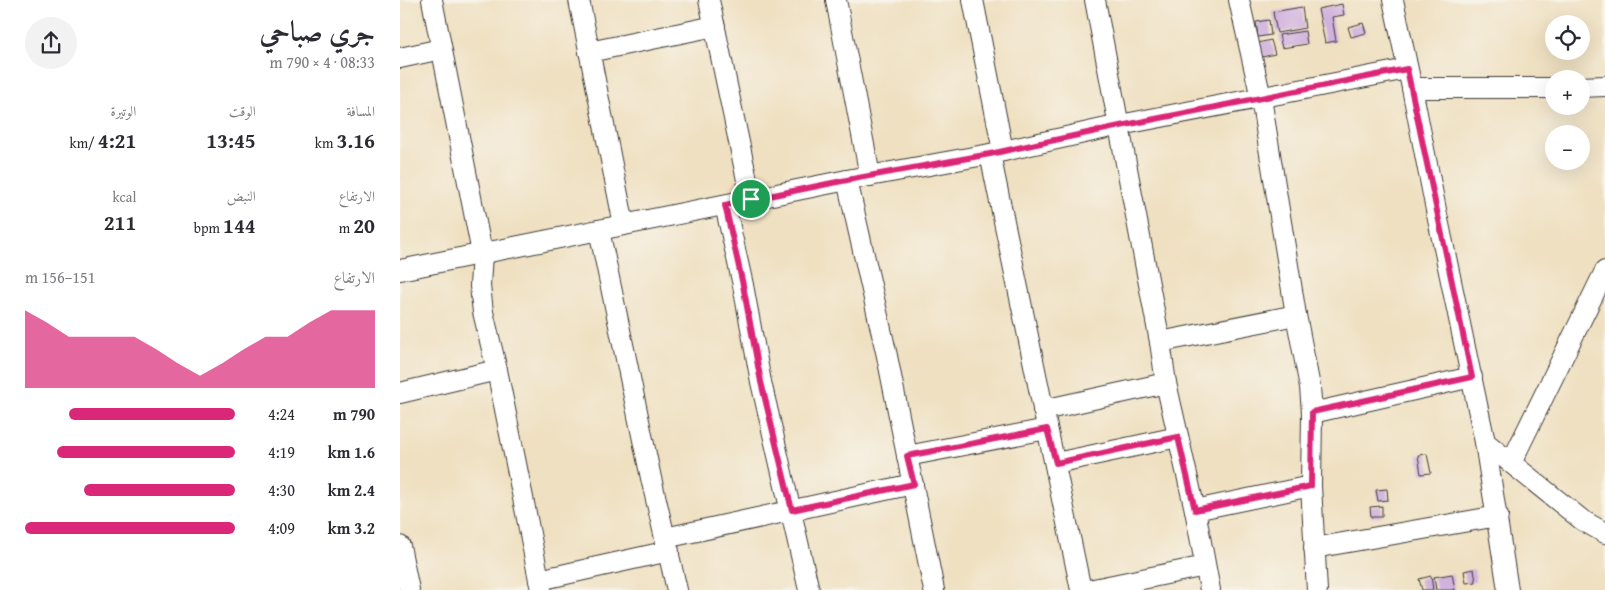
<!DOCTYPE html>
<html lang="ar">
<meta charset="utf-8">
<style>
:root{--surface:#fff;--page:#f2f2f3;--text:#2b2b33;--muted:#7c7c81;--accent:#db2777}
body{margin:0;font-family:"Gentium Book Plus",Amiri,serif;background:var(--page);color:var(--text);direction:rtl;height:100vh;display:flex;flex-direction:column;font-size:19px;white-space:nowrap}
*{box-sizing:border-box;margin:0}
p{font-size:16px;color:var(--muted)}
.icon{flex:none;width:28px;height:28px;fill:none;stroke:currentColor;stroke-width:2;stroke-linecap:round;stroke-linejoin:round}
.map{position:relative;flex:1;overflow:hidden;direction:ltr}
.drawer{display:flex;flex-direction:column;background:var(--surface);width:400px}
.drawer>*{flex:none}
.fabs{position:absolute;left:1145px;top:15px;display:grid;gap:10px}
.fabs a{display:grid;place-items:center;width:45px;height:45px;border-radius:50%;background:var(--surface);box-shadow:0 5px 20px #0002;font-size:25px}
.pin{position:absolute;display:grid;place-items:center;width:42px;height:42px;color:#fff;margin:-21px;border:2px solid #fff;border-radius:50%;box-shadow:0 1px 5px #0007}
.round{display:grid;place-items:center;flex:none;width:52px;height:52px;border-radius:26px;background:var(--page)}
.head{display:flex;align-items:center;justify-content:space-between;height:85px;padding:0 25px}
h1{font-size:28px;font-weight:600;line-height:38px}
.figures{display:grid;grid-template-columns:repeat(3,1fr);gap:8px;height:85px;padding:5px 25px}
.figures div{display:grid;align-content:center}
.figures b{font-size:21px;font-weight:600}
.figures small{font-size:14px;font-weight:400}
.figures p{font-size:14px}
.chart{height:140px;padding:10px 25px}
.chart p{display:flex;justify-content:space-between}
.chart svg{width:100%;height:90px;margin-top:5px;fill:var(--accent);opacity:.7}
ul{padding:0 25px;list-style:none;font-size:16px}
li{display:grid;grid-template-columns:80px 60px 1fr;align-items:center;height:38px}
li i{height:12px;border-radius:6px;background:var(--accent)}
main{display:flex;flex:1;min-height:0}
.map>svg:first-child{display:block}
</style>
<main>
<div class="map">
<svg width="1205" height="590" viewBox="0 0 1205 590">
<rect width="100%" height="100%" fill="#f7f3e8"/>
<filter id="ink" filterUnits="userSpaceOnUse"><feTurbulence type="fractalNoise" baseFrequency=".02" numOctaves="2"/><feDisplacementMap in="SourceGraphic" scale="10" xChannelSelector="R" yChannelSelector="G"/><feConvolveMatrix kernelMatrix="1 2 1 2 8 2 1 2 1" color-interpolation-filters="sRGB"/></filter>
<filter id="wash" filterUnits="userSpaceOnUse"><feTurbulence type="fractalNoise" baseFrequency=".0096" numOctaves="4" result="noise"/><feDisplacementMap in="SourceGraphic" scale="20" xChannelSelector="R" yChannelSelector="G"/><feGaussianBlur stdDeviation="1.12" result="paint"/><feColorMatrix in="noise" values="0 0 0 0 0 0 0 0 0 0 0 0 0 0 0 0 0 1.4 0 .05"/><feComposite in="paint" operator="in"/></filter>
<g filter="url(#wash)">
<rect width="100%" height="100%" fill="#efe0c1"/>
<g id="blocks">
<g fill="#d1b2de">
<path d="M942,4L944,15L932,17L936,41L925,43L918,9Z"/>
<path d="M902,7L905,28L877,33L873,12Z"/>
<path d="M869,20L871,35L858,37L856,22Z"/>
<path d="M963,23L966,33L951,37L948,27Z"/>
<path d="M905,31L907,44L882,48L879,35Z"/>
<path d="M871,40L875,54L862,57L858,43Z"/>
<path d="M1027,454L1031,473L1021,474L1018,455Z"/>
<path d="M987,489L988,500L978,501L976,490Z"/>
<path d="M982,506V517H971L970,507Z"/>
<path d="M1074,569L1076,582L1066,583L1064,571Z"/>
<path d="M1052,574L1055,590H1036L1034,577Z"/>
<path d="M1031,576L1033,590H1022L1019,579Z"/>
</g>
</g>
</g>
<g filter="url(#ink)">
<use href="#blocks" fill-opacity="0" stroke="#3c3935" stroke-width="1"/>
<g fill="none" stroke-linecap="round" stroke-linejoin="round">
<g stroke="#3c3935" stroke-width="22">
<g id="minor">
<path d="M32,0L82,253L80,286L83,312L97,370L123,498L141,590"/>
<path d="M179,0L224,225"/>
<path d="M309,0L351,199"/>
<path d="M436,0L470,176"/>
<path d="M573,0L603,151"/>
<path d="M695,0L760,342L766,383L795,510L810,590"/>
<path d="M839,0L861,98L896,315L910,387L912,413L911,486L917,590"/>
<path d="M993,0L1012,88H1154"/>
<path d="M189,52L315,26"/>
<path d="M0,58L41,49"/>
<path d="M1181,87L1205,86"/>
<path d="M1012,88L1036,210L1085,442L1182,520L1205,533"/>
<path d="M590,154L681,590"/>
<path d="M447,180L487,356L534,590"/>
<path d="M325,205L343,285L361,382L409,590"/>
<path d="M199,230L251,478L277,590"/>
<path d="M0,270L447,180L590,154L720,125L1007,69"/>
<path d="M760,342L896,315"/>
<path d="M0,393L97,370"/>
<path d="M643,410L766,383"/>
<path d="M912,413L1072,377"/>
<path d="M1085,442L1108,590"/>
<path d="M507,456L647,429"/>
<path d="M656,463L778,437"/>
<path d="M1111,463L1205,271"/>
<path d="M795,510L911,486"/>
<path d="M265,538L513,484"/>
<path d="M0,546L9,590"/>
<path d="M914,548L1098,516"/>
<path d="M139,580L269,551"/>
<path d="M689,590L805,566"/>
</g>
</g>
<use href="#minor" stroke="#fff" stroke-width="20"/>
</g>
</g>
<g fill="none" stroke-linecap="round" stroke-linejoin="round" filter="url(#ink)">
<g stroke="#fff" stroke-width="10">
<path id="route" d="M1007,69L1072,377L912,412L911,486L795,510L778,437L656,463L647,429L507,456L514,484L392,510L361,382L343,285L325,205L447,180L590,154L720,126Z"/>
</g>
<use href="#route" stroke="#db2777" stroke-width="6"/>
</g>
</svg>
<div class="fabs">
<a><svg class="icon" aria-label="locate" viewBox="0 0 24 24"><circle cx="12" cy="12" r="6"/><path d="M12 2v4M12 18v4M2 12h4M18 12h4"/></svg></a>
<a>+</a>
<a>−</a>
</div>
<div class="pin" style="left:351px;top:199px;background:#1e9e55"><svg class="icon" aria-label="arrive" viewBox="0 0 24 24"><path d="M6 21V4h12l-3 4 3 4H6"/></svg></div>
</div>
<section class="drawer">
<div class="head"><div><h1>جري صباحي</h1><p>08:33 · 4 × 790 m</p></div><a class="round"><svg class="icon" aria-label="share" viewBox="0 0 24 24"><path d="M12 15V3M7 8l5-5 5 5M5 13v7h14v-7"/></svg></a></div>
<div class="figures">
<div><p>المسافة</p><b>3.16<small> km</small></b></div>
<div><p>الوقت</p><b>13:45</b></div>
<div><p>الوتيرة</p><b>4:21<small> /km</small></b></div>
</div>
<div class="figures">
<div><p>الارتفاع</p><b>20<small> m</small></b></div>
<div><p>النبض</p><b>144<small> bpm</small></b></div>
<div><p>kcal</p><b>211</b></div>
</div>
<div class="chart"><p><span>الارتفاع</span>151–156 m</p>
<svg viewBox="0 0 160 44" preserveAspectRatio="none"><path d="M0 44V6L10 12L20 19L30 19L40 19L50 19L60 25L70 32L80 38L90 32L100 25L110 19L120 19L130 12L140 6L150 6L160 6V44z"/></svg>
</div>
<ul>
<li><b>790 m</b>4:24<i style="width:79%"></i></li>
<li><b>1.6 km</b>4:19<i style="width:85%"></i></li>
<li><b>2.4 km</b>4:30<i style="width:72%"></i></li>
<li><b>3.2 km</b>4:09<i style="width:100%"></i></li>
</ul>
</section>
</main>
